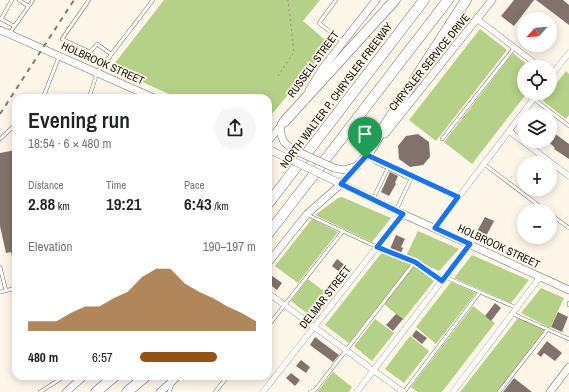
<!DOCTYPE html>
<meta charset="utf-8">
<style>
:root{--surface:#fff;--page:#f6f6f6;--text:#202124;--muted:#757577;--accent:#915416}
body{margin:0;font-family:"Archivo Narrow",sans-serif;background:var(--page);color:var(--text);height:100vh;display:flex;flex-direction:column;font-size:15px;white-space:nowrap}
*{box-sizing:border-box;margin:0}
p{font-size:13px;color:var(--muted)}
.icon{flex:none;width:22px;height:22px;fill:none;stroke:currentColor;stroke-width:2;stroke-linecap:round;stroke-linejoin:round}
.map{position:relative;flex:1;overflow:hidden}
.sheet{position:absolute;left:12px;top:94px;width:260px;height:286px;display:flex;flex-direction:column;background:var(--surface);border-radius:12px;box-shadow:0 2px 10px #0003}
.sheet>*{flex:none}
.needle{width:26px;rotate:244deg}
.tools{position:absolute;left:517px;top:12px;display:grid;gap:8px}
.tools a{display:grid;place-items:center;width:40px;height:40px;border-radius:50%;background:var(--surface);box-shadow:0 2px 10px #0003;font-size:20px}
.pin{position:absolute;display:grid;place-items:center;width:34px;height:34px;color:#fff;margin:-41px -17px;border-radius:50% 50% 50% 0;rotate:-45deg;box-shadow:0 0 4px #0007}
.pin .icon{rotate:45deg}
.round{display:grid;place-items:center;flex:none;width:42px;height:42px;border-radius:21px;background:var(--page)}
.overview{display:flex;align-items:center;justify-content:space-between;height:68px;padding:0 16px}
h1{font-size:22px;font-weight:600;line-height:30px}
.metrics{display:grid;grid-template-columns:repeat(3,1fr);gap:6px;height:68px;padding:4px 16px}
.metrics div{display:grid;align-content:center}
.metrics b{font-size:17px;font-weight:600}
.metrics small{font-size:11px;font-weight:400}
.metrics p{font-size:11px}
.chart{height:112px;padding:8px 16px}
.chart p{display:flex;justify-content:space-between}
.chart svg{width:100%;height:72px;margin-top:4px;fill:var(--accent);opacity:.7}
ul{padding:0 16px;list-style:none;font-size:13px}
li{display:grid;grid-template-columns:64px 48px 1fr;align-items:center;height:30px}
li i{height:10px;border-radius:5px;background:var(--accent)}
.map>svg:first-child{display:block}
</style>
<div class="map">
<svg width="569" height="392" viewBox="0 0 569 392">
<rect width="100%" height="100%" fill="#fef6e8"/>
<g fill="#b4d187">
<path d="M164,0H320L303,21L330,44L268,119V98H178L111,68Z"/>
<path d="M480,29L507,50L436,141L409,120Z"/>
<path d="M513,53L530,67H524V93H527L472,164L444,142Z"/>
<path d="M566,71L569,74V115L566,119L543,101Z"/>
<path d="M342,197L391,218L372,242L315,215L338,198Z"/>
<path d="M312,219L338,232L298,283L275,266Z"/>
<path d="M418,231L459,249L439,271L406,256Z"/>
<path d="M383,251L412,263L349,343L325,325Z"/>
<path d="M472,255L529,280L511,303L454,278Z"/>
<path d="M414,265L434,281L403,320L384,304Z"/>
<path d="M308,279L330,296L313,318L291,301Z"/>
<path d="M451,282L476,293L436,344L416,327Z"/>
<path d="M541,288L564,298L550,328L521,313Z"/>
<path d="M473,306L495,323L442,392H418L411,387Z"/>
<path d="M518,318L545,330L497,392H460Z"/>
<path d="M375,319L394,333L372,361L354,346Z"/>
<path d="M410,336L429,351L404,383L385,369Z"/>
<path d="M333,372L352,387L349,392H317Z"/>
</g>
<g fill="#81736c">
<path d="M514,0H534L514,26L501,16Z"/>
<path d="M536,0H563L569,5V25Z"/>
<path d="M550,130L569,144V159L554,149L555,148L550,143Z"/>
<path d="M418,134L429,142L430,157L423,165L410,167L399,159L398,146L406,136Z"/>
<path d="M16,150V264L14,265L11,252L6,253L0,226V153Z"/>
<path d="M390,172L398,176L395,183L396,184L389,196L381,192Z"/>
<path d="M485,217L494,221L484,240L475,235Z"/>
<path d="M396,235L405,239L401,247L403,248L401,253L390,249Z"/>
<path d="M337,259L347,267L342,274L332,266Z"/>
<path d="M268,273L282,283L277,290L268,283Z"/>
<path d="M495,303L501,308L491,321L485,316Z"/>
<path d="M558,312L568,317L562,332L551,327Z"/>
<path d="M396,314L403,319L393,331L386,325Z"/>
<path d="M416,330L427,338L422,344L412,336Z"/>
<path d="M315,337L339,355L333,362L310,345Z"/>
<path d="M547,341L562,353L555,361L544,353L541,357L537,354Z"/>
<path d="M301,360L310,367L306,373L296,366Z"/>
<path d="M291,373L300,380L295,386L286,378Z"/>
<path d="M514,378L532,392H503Z"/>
</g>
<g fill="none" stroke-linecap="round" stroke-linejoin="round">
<g stroke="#766e62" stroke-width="4">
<g id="service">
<path d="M12,0L1,19L14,26"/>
<path d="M19,0L28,6"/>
<path d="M89,0L62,39L90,52L97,44L111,54"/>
<path d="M336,0L319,23L343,42"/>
<path d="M9,34L33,0"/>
<path d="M43,98L59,57"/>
<path d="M89,98L97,73L153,0"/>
<path d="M534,99L569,126"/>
<path d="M0,139L16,124"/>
<path d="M442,139L515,47"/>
<path d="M369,156L458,197"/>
<path d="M370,158L375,162L411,179L396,210"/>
<path d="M484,164L546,211"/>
<path d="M373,199L388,168"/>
<path d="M550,214L569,228"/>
<path d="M308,215L377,247L415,262L442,281"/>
<path d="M0,267L6,291"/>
<path d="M445,277L517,308"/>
<path d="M0,292L16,288"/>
<path d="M569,303V305"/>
<path d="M513,314L569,339"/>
<path d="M268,326L343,231"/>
<path d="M40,392L65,376"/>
<path d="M169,392L173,383"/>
<path d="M215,392L228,376"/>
<path d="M310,392L315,390L415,262"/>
<path d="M404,392L480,292"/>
<path d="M499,392L548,329"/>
</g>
</g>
<g stroke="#766e62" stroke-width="6">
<g id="minor">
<path d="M477,19L540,67"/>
<path d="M550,77L569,53"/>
<path d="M509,131L569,176"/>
<path d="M435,228L538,93"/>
<path d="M268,293L403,392"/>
<path d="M263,392L403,214"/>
<path d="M357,392L470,244"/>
<path d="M453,392L540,277"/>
</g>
</g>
<g stroke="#766e62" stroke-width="8">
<g id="tertiary">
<path d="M0,30L154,98"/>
<path d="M309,90L322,69L376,0"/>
<path d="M281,125C280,139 283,143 294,150"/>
<path d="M385,134L492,0"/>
<path d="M268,141L287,119"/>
<path d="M268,149L287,158"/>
<path d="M334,168L344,170L357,166"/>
<path d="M327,177L403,214L569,290"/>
<path d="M268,263L307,214L341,184L370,151"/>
<path d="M66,392L84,376"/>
<path d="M160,392L178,376"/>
<path d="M550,392L569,367"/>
</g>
</g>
<g stroke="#766e62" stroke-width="11">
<g id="motorway">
<path d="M284,122L395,0"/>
<path d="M367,155L381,132L466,0"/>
<path d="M268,204L424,0"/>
<path d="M268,234L448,0"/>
<path d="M96,392L115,376"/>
<path d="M127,392L146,376"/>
</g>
</g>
<path stroke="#958f85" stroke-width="1" stroke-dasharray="2 3" stroke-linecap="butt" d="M278,76L294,52L288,0"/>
<use href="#service" stroke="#fff" stroke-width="3"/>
<use href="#minor" stroke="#fff" stroke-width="5.5"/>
<use href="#tertiary" stroke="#fff" stroke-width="7"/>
<use href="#motorway" stroke="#fff" stroke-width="10"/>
<path stroke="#807b71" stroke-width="2" stroke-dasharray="5 5" stroke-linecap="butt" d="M0,114L74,0"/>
<g stroke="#766e62" stroke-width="8" stroke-linecap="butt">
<g id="tertiary-bridge">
<path d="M294,150L334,168"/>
<path d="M287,158L327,177"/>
</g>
</g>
<use href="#tertiary-bridge" stroke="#fff" stroke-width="7"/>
</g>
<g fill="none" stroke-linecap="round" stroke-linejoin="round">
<g stroke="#fff" stroke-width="8">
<path id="route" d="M367,155L458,197L435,228L470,244L442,281L415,262L377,247L403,214L341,184Z"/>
</g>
<use href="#route" stroke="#1a73e8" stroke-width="5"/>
</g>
<g text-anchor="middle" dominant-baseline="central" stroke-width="3.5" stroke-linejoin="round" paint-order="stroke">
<g font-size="11" fill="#15120d" stroke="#fef6e8">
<text transform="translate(429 62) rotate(-51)">CHRYSLER SERVICE DRIVE</text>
<text transform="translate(103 63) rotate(24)">HOLBROOK STREET</text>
<text transform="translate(313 64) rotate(-54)">RUSSELL STREET</text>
<text transform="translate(336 95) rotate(-53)">NORTH WALTER P. CHRYSLER FREEWAY</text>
<text transform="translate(499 246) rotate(25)">HOLBROOK STREET</text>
<text transform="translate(325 297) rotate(-52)">DELMAR STREET</text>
</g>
</g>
</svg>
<div class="tools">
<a><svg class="needle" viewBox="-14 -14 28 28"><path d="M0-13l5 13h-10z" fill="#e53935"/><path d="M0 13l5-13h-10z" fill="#757577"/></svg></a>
<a><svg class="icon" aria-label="locate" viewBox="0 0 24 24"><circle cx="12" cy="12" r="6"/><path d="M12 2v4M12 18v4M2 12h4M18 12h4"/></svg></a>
<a><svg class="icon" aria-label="layers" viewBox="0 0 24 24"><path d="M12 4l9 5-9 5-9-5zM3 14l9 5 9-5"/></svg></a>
<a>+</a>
<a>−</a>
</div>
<div class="pin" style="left:365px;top:158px;background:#1e9e55"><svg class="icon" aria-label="arrive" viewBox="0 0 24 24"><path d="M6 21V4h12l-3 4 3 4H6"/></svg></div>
<section class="sheet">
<div class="overview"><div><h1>Evening run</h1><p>18:54 · 6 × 480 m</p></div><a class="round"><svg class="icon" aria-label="share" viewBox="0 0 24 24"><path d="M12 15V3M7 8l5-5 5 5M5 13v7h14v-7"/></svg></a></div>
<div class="metrics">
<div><p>Distance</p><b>2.88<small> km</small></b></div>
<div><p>Time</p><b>19:21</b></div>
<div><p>Pace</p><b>6:43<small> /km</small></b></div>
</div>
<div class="chart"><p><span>Elevation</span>190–197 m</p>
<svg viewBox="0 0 160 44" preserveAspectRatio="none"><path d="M0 44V38L10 38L20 38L30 33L40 29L50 29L60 24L70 20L80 11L90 6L100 6L110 15L120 20L130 24L140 29L150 33L160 38V44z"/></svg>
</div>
<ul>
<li><b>480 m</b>6:57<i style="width:66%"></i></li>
</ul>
</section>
</div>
